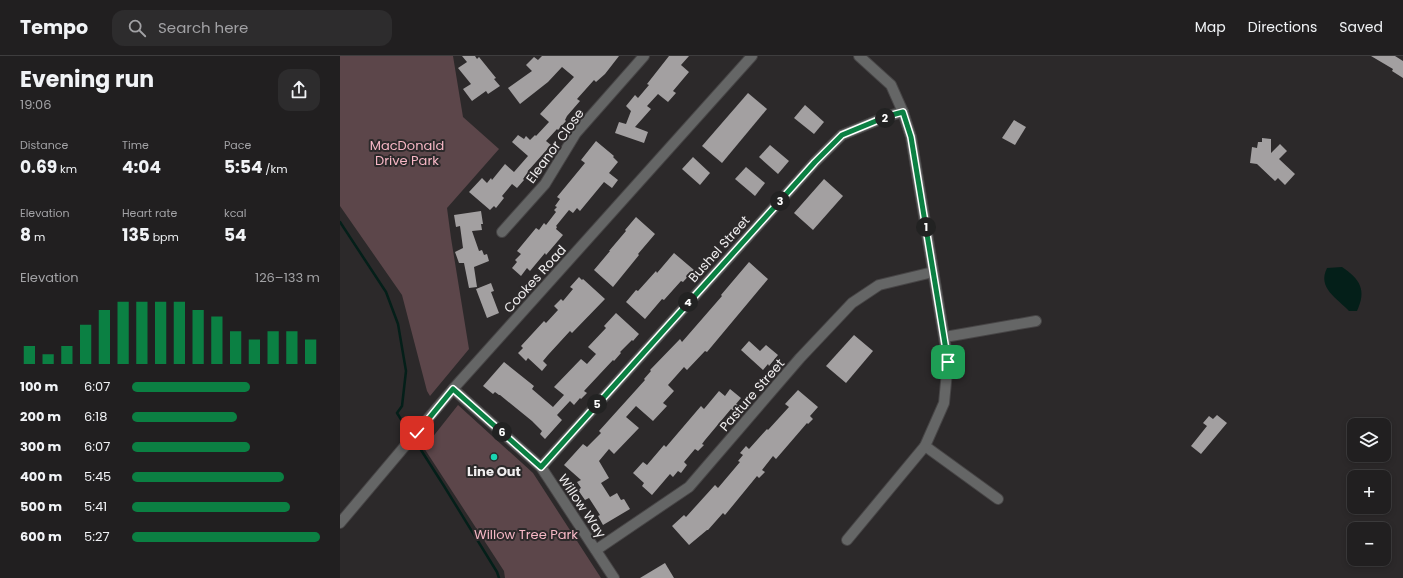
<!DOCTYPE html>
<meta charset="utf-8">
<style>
:root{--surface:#211f20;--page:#2d2c2d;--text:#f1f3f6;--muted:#a2a2a5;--line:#3e3d3e;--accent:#0b8043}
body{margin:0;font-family:Poppins,sans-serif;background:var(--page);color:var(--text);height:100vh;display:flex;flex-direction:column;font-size:15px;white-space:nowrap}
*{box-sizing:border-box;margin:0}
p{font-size:13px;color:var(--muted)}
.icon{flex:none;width:22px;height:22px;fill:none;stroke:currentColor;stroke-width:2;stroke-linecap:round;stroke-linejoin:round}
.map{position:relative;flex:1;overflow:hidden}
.drawer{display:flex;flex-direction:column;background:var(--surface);width:340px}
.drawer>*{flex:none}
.fabs{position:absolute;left:1007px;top:362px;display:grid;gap:8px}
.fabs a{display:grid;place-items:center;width:44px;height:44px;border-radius:8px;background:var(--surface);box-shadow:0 2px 6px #0003,0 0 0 1px var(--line);font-size:20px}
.pin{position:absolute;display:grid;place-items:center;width:34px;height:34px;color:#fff;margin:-17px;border-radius:8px;box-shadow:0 2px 6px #0006}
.km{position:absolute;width:20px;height:20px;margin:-10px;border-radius:50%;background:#222;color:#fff;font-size:11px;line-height:20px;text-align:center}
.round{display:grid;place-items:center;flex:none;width:42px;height:42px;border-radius:12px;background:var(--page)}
.summary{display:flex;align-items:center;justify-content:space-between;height:68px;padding:0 20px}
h1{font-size:22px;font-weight:700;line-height:30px}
.stats{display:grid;grid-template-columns:repeat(3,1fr);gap:6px;height:68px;padding:4px 20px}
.stats div{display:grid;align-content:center}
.stats b{font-size:17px;font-weight:700}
.stats small{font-size:11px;font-weight:400}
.stats p{font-size:11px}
.chart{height:112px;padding:8px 20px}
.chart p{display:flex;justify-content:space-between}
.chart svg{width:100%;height:72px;margin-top:4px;stroke:var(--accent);stroke-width:6}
ul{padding:0 20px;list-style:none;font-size:13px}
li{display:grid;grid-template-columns:64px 48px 1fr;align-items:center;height:30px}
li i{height:10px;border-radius:5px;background:var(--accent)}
header{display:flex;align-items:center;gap:24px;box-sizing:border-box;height:56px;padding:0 20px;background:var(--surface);border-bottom:1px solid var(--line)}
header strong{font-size:19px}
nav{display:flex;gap:22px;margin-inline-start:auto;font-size:14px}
.search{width:280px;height:36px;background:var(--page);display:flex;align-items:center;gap:10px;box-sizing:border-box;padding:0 14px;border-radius:12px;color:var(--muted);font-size:15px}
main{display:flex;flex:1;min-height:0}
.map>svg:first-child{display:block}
</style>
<header>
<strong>Tempo</strong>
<div class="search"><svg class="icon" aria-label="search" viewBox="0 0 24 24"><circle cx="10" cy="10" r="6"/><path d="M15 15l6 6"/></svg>Search here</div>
<nav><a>Map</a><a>Directions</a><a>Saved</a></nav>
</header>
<main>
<section class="drawer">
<div class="summary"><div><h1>Evening run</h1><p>19:06</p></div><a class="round"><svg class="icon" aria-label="share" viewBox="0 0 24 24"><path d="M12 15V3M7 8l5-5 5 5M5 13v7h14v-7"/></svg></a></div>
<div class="stats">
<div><p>Distance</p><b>0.69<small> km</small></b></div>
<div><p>Time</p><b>4:04</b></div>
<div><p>Pace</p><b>5:54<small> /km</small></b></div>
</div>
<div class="stats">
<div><p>Elevation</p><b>8<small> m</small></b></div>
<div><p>Heart rate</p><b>135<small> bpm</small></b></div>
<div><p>kcal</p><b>54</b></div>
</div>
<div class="chart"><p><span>Elevation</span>126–133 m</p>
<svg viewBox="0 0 160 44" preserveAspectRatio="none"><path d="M5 44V33M15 44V38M25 44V33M35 44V20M45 44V11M55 44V6M65 44V6M75 44V6M85 44V6M95 44V11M105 44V15M115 44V24M125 44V29M135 44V24M145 44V24M155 44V29"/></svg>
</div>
<ul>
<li><b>100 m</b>6:07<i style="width:63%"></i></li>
<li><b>200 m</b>6:18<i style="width:56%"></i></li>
<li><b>300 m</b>6:07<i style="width:63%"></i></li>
<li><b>400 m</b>5:45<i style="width:81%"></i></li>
<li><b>500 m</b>5:41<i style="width:84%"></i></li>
<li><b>600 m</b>5:27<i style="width:100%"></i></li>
</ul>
</section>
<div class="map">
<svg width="1063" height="522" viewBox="0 0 1063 522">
<rect width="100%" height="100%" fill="#2c292a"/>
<g fill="#5c464a">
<path d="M0,0H113L123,61L159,93L107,152L111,182L129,293L90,340L87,335L62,239L0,150Z"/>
<path d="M118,349L193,417L261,522H165L164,515L84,392Z"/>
</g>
<path fill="#041f19" d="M1002,211C1020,223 1027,234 1017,255H1009C997,242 977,232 987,212Z"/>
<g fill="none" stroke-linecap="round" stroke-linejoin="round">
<g stroke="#041f19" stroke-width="2.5">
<path d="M0,166L46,236L58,268L66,315L62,350L57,357L71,379"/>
<path d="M74,383L104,430L157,516L159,522"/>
</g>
</g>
<g fill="#a3a0a1">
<path d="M122,0H135L137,3L139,1L156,22L154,23L160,30L148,38L146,35L132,45L123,33L131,28L118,12L127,6Z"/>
<path d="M202,0H279L265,18L256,26L254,24L237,43L240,45L227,60L225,64L226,65L218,74L217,73L206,85L211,89L188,115L189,116L183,123L184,124L177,132L172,128L162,140L164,142L156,152L154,150L150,154L129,136L142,122L147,127L151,122L152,124L165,108L174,116L188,100L172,86L178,79L184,83L186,80L190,84L195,79L196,80L209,66L200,58L234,21L222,11L208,26L180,48L168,32L192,15L186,9L194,1L198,4Z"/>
<path d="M329,0H349L341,9L349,16L333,35L336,37L328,46L318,38L307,50L311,53L295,71L308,76L304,87L275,77L279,66L286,68L291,55L286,50L295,39L298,42L309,29L307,28Z"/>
<path d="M1031,0H1055L1063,5V22L1052,15L1053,13Z"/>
<path d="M408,37L427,53L382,107L362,90Z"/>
<path d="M465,49L484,66L474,78L454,62Z"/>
<path d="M674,64L686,71L675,89L662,82Z"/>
<path d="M922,82L931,83V97L940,88L947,95L939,103L955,118L945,129L938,122L935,125L917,108L910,107L912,91L917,92L918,86H922Z"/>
<path d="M256,85L274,100L273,101L278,106L269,117L278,124L272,132L264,126L240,155L237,152L233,157L229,154L216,170L217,171L216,173L223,179L206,199L205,197L190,215L187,212L181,220L172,212L177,206L175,204L181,198L177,195L196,172L199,174L204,167L206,169L216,156L214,154L217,151L215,150L220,143L217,141L245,107L241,104Z"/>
<path d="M430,89L449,105L438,118L419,101Z"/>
<path d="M353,101L370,117L360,129L342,113Z"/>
<path d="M406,111L425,127L415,140L395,123Z"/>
<path d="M484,123L503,140L473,174L454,157Z"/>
<path d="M141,155L143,168H141L142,174L132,175L139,195L142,194L144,199L147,198L149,205L134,211L137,231L129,232L124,207H119L115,196L123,192L120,170L116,171L114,159Z"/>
<path d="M296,161L315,178L298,198L299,199L273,231L254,214L270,195H269L286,175L285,174Z"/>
<path d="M334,197L354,214L343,226L341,225L324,244L322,243L305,263L286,246L296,234L298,235L316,215L317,217Z"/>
<path d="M409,206L428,223L367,296L365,295L347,314L344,311L328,329L334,335L323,347L327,350L313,365L296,350L286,361L299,372L274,398L269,393L259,405L269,422L261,427L270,441L277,437L281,444L284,443L290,453L263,469L258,460L260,459L249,442L245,444L238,434L241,432L237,426L241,424L224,409L243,388L247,391L261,377L259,375L305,324L304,323L311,315L310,314L340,283L342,286L382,240L381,239Z"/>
<path d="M239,221L242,224L243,223L265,243L232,277L230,275L208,299L203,305L207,309L202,315L188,302L186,305L178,297L183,292L181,290L204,265L206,267L218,254L214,250L221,243L223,245L233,233L230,231Z"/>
<path d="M151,227L154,235L151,236L159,257L147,262L136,233Z"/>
<path d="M276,257L299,278L293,285L292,284L280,296L281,297L274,305L273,304L244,335L247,337L241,343L240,342L234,349L230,345L217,359L222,364L205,383L200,378L202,375L192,365L160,339H159L155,336L153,338L143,330L164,306L194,330L192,333L213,351L224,339L214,331L241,303L247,308L256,298L248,291L266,272L264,270Z"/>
<path d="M514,279L533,295L506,327L486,310Z"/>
<path d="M409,285L420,295L426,289L438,299L429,310L428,308L423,314L401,294Z"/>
<path d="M390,333L401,342L396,348L398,349L394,355L391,353L365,384L362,388L364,389L358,395L355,393L344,406L347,409L341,417L338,415L333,421L330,418L312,439L302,430L304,427L293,417L303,406L307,409L324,389L326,391L361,350L364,353L379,335L385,340Z"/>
<path d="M458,334L478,351L470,360L473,363L468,368L467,367L436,403L433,400L422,414L425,416L419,422L417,420L385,459L383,457L368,474H367L349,489L332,470L344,459L346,461L375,429L378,432L400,406L398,405L403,399L400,397L406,390L409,393L427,373L428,374L449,351L445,348Z"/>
<path d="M877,359L887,367L861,398L851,390L867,370L863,367L869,360L873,363Z"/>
<path d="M325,507L334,522H300Z"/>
</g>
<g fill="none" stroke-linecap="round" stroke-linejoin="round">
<g stroke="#474546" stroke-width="12">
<g id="minor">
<path d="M162,176L205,128L236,77L304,0"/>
<path d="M605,281L696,265"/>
<path d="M113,333L201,411L274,522"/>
<path d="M585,390L658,443"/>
<path d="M201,411L475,106L502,79L548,60L563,56"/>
<path d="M507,484L585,390L604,347L608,305L571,81L563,56L551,29L519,0"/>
<path d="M256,494L349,431L460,302L512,247L539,229L593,216"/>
</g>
</g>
<g stroke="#474546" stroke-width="12">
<path id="tertiary" d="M0,467L113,333L412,0"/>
</g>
<use href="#minor" stroke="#656666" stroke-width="10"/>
<use href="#tertiary" stroke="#656666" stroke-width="10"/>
</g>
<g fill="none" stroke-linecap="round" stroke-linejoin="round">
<g stroke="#fff" stroke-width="8">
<path id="route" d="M77,377L113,333L201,411L475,106L502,79L548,60L563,56L571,81L608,306"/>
</g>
<use href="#route" stroke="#0b8043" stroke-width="5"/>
</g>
<circle fill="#19d5b2" stroke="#2c292a" stroke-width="1.5" cx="154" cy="401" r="4"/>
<g text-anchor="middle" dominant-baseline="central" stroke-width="4" stroke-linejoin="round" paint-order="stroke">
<g font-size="13" fill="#f6b7c5" stroke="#2c292a">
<text x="67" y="89">MacDonald<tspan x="67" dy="15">Drive Park</tspan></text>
<text x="186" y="478">Willow Tree Park</text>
</g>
<g font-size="13" fill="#f0eeef" stroke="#2c292a">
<text transform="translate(215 90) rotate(-54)">Eleanor Close</text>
<text transform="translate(379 193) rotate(-48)">Bushel Street</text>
<text transform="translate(195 223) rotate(-48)">Cookes Road</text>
<text transform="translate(412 339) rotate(-49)">Pasture Street</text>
<text transform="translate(242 450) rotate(56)">Willow Way</text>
</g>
<g font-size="13" font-weight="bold" fill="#f0eeef" stroke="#2c292a">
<text x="154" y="415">Line Out</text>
</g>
</g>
</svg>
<div class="fabs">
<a><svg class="icon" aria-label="layers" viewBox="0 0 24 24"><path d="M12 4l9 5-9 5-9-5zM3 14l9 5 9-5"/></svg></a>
<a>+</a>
<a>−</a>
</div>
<div class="pin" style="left:608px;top:306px;background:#1e9e55"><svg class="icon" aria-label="arrive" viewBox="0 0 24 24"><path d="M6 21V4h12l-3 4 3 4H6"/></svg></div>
<div class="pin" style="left:77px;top:377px;background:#d93025"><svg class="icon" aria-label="check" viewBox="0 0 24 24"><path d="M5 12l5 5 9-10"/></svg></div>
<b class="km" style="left:586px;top:171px">1</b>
<b class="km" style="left:545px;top:62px">2</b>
<b class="km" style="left:440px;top:145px">3</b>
<b class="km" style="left:348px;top:246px">4</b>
<b class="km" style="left:257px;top:348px">5</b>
<b class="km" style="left:162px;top:376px">6</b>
</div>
</main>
